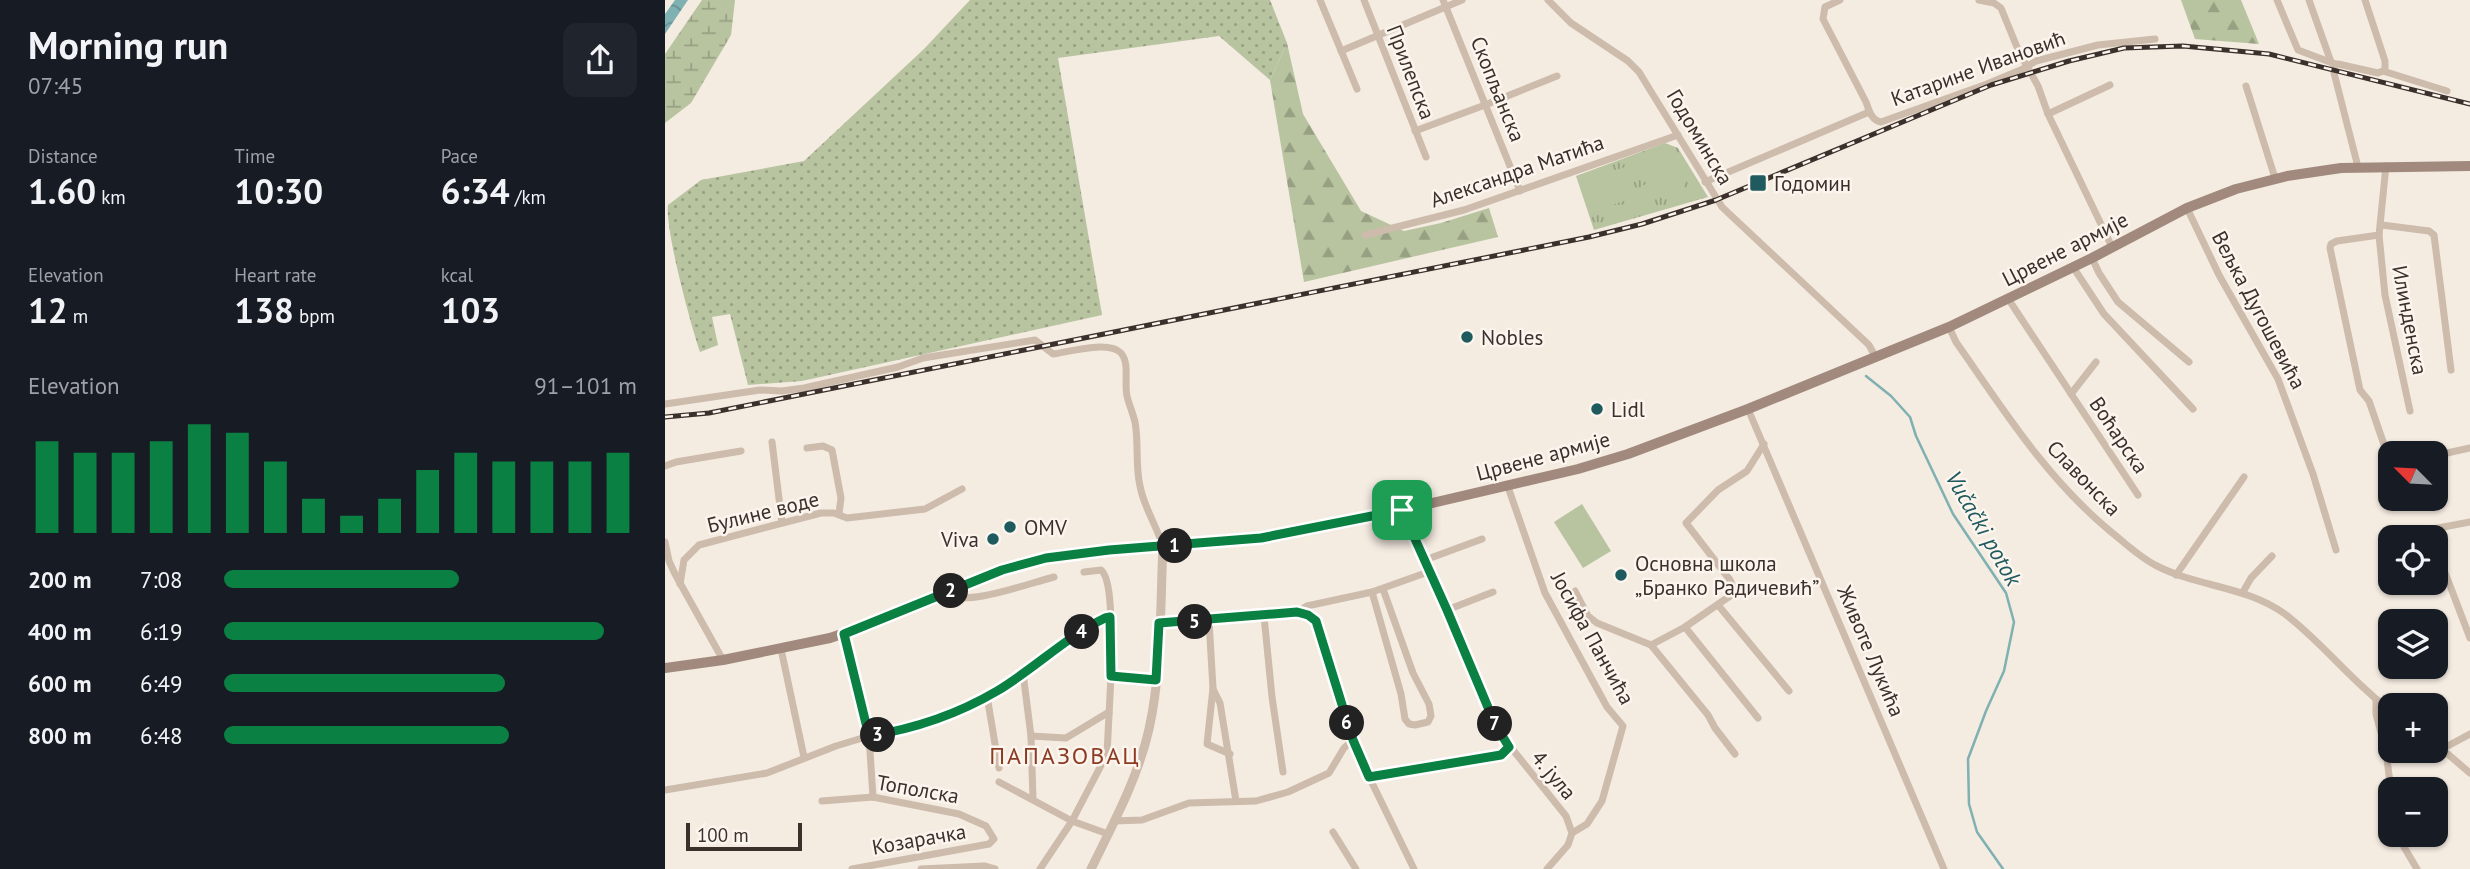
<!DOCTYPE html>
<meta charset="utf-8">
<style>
:root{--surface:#171b24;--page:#20242c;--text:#f1f3f6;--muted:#9ea1a6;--accent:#0b8043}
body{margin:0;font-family:"PT Sans",sans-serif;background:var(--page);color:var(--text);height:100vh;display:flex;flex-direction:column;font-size:26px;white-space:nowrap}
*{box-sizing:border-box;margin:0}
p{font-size:23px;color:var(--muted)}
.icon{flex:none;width:38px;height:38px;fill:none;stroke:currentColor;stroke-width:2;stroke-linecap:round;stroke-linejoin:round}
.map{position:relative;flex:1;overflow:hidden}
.details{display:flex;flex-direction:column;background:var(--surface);width:665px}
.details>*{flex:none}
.needle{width:46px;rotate:294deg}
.controls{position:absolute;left:1713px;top:441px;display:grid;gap:14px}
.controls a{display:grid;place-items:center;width:70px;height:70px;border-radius:14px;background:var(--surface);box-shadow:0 2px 5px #0004;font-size:35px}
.scale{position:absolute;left:21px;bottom:18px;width:116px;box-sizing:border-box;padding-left:7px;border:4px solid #3b302b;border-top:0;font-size:19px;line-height:24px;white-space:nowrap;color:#3b302b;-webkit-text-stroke:5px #fbf5ee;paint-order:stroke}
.pin{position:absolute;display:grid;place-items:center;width:60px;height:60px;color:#fff;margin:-30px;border-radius:14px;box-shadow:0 4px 10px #0006}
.km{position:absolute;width:35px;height:35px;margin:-18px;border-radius:50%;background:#222;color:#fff;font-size:19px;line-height:35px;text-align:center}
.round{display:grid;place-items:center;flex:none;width:74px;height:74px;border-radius:14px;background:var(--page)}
.overview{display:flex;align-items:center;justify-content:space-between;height:119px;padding:0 28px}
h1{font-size:38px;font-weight:700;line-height:52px}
.metrics{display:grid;grid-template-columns:repeat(3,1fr);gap:10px;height:119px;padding:7px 28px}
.metrics div{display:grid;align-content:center}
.metrics b{font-size:35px;font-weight:700}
.metrics small{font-size:19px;font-weight:400}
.metrics p{font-size:19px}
.chart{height:196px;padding:14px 28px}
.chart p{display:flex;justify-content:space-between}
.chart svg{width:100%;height:126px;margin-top:7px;stroke:var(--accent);stroke-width:6}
ul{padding:0 28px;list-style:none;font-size:23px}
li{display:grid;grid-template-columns:112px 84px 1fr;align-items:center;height:52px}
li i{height:18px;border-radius:9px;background:var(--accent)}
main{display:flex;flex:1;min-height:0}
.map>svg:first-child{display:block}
</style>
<main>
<section class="details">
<div class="overview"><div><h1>Morning run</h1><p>07:45</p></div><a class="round"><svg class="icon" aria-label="share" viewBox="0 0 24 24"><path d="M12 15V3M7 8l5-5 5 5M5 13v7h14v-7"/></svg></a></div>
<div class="metrics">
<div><p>Distance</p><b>1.60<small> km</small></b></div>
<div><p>Time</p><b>10:30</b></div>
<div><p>Pace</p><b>6:34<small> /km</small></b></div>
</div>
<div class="metrics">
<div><p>Elevation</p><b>12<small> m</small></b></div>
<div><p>Heart rate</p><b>138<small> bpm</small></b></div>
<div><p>kcal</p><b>103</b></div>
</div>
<div class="chart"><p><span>Elevation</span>91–101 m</p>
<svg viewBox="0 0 160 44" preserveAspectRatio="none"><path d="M5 44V12M15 44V16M25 44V16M35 44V12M45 44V6M55 44V9M65 44V19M75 44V32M85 44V38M95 44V32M105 44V22M115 44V16M125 44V19M135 44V19M145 44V19M155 44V16"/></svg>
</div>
<ul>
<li><b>200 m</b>7:08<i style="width:57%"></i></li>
<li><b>400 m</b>6:19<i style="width:92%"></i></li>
<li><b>600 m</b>6:49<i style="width:68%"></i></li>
<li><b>800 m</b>6:48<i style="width:69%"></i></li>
</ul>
</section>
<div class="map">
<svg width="1805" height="869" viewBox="0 0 1805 869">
<defs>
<pattern id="grass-dots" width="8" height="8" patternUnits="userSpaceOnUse" patternTransform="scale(1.75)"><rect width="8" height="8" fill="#b8c4a0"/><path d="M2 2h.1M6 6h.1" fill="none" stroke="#97a083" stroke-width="1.8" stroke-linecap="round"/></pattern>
<pattern id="forest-firs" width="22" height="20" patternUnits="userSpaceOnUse" patternTransform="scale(1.75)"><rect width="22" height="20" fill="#b8c4a0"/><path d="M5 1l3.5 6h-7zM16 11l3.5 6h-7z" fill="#97a083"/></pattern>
<pattern id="wetland-marsh" width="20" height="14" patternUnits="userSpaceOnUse" patternTransform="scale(1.75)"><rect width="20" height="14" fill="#b8c4a0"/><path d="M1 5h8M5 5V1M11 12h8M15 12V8" fill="none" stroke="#97a083"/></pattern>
<pattern id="park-tufts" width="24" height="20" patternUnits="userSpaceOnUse" patternTransform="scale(1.75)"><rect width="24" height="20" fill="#b8c4a0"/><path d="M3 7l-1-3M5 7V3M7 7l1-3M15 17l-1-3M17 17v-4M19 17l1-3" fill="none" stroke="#97a083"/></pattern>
<pattern id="water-waves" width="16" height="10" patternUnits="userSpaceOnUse" patternTransform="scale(1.75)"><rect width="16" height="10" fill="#7fb0b2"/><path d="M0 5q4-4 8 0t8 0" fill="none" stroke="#699091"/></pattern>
</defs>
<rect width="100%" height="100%" fill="#f4ebe1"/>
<path fill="url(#grass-dots)" d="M305,0H605L622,43L605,80L554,36L393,58L437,315L137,381L83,385L65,314L47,317L53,345L35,352C25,322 0,230 3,205L36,180L139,161L259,49Z"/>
<g fill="url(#forest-firs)">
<path d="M1516,0H1576L1594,44L1530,39Z"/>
<path d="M622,43L638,114L696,211L739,231L776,223L824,208L833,237L639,282L605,80Z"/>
</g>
<path fill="url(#wetland-marsh)" d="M37,0H70L66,35L26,103L0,123V54Z"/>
<path fill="url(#park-tufts)" d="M1000,143L1013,148L1043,197L929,230L911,176Z"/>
<g fill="#b8c4a0">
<path d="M1006,151L1012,169L976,182L969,164Z"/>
<path d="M960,167L970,197L927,212L917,182Z"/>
<path d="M1015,172L1020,188L982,202L976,186Z"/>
<path d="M917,504L946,551L918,568L889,522Z"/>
</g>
<path fill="url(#water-waves)" d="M10,0H23L0,34V14Z"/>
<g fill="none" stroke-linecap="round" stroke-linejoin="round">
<path stroke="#7fb0b2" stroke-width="2.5" d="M1201,376L1226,396L1245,417L1251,436L1288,514L1341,593L1349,622L1339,671L1321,711L1303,759L1304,804L1312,832L1338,869"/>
<g stroke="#cdbbac" stroke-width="7">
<path d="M655,0L692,89"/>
<path d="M699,0L761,157"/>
<path d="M778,0L855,191"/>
<path d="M883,0L906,23L963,61L974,72L1057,207L1204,345L1211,358"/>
<path d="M1175,0L1160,7L1158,19L1201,102C1204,110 1206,120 1216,122L1322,84L1358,69L1371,61L1433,45L1490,39"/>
<path d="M1314,0L1329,3L1336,8L1354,52L1373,86L1383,114L1447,247"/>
<path d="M1612,0L1633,50L1670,64"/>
<path d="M1644,0L1666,62"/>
<path d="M676,51L797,0"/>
<path d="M1718,71L1782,91"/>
<path d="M1581,86L1610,178"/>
<path d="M1383,114L1445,85"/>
<path d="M750,131L820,105L892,76"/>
<path d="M1721,166L1714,235L1672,241L1666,244L1665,248L1695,390L1704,401L1726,465"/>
<path d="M1693,167L1668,69L1670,64H1673L1713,73L1720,70V61L1700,0"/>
<path d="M1040,182L1204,112"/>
<path d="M1522,208L1554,275L1613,379L1648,474L1671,550"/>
<path d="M1717,225L1764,231L1769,235L1786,370"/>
<path d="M700,235L799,210L1013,135"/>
<path d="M1714,235L1720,295L1745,411"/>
<path d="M1427,258L1434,273L1453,302L1524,362"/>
<path d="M1408,267L1439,314L1528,409"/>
<path d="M1344,300L1473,495"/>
<path d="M1284,327L1291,342C1338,409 1381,478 1445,531C1460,543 1474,557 1492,566C1533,587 1581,586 1620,614C1658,643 1687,682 1726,711"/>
<path d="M1406,394L1431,362"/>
<path d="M0,404L95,390L117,391L139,388L233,367L258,358L370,340L388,354C403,352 444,340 456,353C465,363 459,384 462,396C464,405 468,413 470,422C474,443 470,465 475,486C479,508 492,526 498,547"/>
<path d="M1083,409L1279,869"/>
<path d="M107,442L117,523"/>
<path d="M142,448L158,446L167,450L176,498L174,514"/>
<path d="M1782,453L1805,448"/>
<path d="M0,466L11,462L76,451"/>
<path d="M843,487L880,593L942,707L958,726L937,801L922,824L907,833L903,845L882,869"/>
<path d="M737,510L836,735L901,816L907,833"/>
<path d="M1767,537L1768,529L1805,522"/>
<path d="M0,542L4,561L10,574L58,660"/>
<path d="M1771,549L1805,638"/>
<path d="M760,560L817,539"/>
<path d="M419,572L436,570C450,581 445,656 446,676"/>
<path d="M1511,575L1579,477"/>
<path d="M15,584L19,560L34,545L156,513H169L182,518L260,509L297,489"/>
<path d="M910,591L923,616L932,623L986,645L1043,715L1050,728L1070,754"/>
<path d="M707,592L736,694L740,719L744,724L750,725L763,722L766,716L764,704L748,673L718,589"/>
<path d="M1578,592L1586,578L1607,556"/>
<path d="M278,594C302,607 361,584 389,577"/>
<path d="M1053,605L1124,691"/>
<path d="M782,610L828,592"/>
<path d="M632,612L642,606L707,592L766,571"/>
<path d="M599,616L607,697L618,772"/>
<path d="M544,621L548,688L542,744L565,754"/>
<path d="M494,623L632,612L643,615L651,621L691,750L749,869"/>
<path d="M1020,627L1093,718"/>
<path d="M179,634L204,736L208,797"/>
<path d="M986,645L1020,627L1065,596L1068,587L1065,580L1021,523L1053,490L1082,471L1099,444"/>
<path d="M116,649L139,757"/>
<path d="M358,673L366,736L368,799"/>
<path d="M548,689L555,703L571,801"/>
<path d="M322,696L334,768"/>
<path d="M1711,700V714L1721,751L1726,791"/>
<path d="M366,736L401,738L444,712"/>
<path d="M1771,744L1805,773"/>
<path d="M1777,749L1805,734"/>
<path d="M704,777L823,759L836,755L844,747"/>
<path d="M334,782L407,821L443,834"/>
<path d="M0,790L102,773L171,746L204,736L234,731L265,721L332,691L434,620L445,617"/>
<path d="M157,801L208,797L294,814L321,826L329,839L324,844L187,869"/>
<path d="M449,821L477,820L524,803L591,801L623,792L664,773L679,748L688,740"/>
<path d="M668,832L691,869"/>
<path d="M1735,835L1739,847L1752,869"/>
<path d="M256,869L319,866L330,869"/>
<path d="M375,869L407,821L442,754L446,676L491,680"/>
</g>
<path stroke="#cdbbac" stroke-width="9" d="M426,869C448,824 473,778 484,729C497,671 495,607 498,547"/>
<path stroke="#a18a7d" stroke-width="10" d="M0,668L58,660L165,638L215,621L337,570L381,558L444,550L596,538L737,510L913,469L963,454L1083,409L1284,327L1427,258L1522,208L1571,189L1622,176L1676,168L1805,166"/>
<g stroke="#3b302b" stroke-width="5">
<path id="rail" d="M0,417L44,413L924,237L977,224L1051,200L1326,85L1404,61L1459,48L1518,46L1604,54L1805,104"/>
</g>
<use href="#rail" stroke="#fbf5ee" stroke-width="2.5" stroke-dasharray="8" stroke-linecap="butt"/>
</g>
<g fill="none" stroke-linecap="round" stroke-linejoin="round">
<g stroke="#fff" stroke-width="14">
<path id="route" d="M737,510L782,610L830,724L844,747L836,755L704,777L688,740L651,621L643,615L632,612L494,623L491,680L446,676L445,617L440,618C401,637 369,669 332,691C293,714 248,729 204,736L179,634L337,570L381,558L444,550L596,538Z"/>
</g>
<use href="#route" stroke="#0b8043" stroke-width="9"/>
</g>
<g fill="#1f5a5e" stroke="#fbf5ee" stroke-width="2.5">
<rect x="1084" y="174" width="18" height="18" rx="3.5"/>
<circle cx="802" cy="337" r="7"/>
<circle cx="932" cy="409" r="7"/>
<circle cx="345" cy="527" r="7"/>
<circle cx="328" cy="539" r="7"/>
<circle cx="956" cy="575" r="7"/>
</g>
<g text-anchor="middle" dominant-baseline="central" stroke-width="5" stroke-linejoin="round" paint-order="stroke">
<g font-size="21" fill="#3b302b" stroke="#fbf5ee">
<text transform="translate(1313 68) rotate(-20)">Катарине Ивановић</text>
<text transform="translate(746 72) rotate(69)">Прилепска</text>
<text transform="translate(833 89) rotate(68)">Скопљанска</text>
<text transform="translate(1035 137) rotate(59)">Годоминска</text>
<text transform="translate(852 171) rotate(-19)">Александра Матића</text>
<text transform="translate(1400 249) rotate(-27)">Црвене армије</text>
<text transform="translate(1594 310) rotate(62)">Вељка Дугошевића</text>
<text transform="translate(1745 320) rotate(79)">Илинденска</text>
<text transform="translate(1454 435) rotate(56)">Воћарска</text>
<text transform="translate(878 456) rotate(-15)">Црвене армије</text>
<text transform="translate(1419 478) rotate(46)">Славонска</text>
<text transform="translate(98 512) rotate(-14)">Булине воде</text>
<text transform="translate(928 638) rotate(61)">Јосифа Панчића</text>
<text transform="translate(1206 651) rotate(67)">Животе Лукића</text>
<text transform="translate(889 775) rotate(50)">4. јула</text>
<text transform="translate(253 789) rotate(10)">Тополска</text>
<text transform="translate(254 839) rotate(-10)">Козарачка</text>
</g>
<g font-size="21" fill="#3b302b" stroke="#fbf5ee" text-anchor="start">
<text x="1109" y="183">Годомин</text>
<text x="816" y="337">Nobles</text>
<text x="946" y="409">Lidl</text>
<text x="359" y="527">OMV</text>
<text x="314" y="539" text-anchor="end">Viva</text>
<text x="970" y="563">Основна школа<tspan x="970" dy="24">„Бранко Радичевић”</tspan></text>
</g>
<g font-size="23" font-style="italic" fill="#1f5a5e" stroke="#fbf5ee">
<text transform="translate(1319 528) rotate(60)">Vučački potok</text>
</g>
<g font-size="24" letter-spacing="2" fill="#8c3b22" stroke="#fbf5ee">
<text x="400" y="755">ПАПАЗОВАЦ</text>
</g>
</g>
</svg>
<div class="controls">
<a><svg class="needle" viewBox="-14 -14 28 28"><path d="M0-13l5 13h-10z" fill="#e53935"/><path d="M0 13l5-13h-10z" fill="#9ea1a6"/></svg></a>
<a><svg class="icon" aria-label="locate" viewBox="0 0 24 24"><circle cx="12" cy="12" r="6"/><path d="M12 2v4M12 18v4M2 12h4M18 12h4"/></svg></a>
<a><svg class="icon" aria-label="layers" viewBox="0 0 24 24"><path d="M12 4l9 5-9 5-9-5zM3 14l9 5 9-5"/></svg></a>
<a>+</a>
<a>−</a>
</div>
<div class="scale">100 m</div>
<div class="pin" style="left:737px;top:510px;background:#1e9e55"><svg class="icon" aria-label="arrive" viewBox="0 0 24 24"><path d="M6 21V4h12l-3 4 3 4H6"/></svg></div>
<b class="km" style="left:510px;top:546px">1</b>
<b class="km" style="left:286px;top:591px">2</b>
<b class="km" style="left:213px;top:735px">3</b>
<b class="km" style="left:417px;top:632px">4</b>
<b class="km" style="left:530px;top:622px">5</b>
<b class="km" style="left:682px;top:723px">6</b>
<b class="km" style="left:830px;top:724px">7</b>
</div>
</main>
